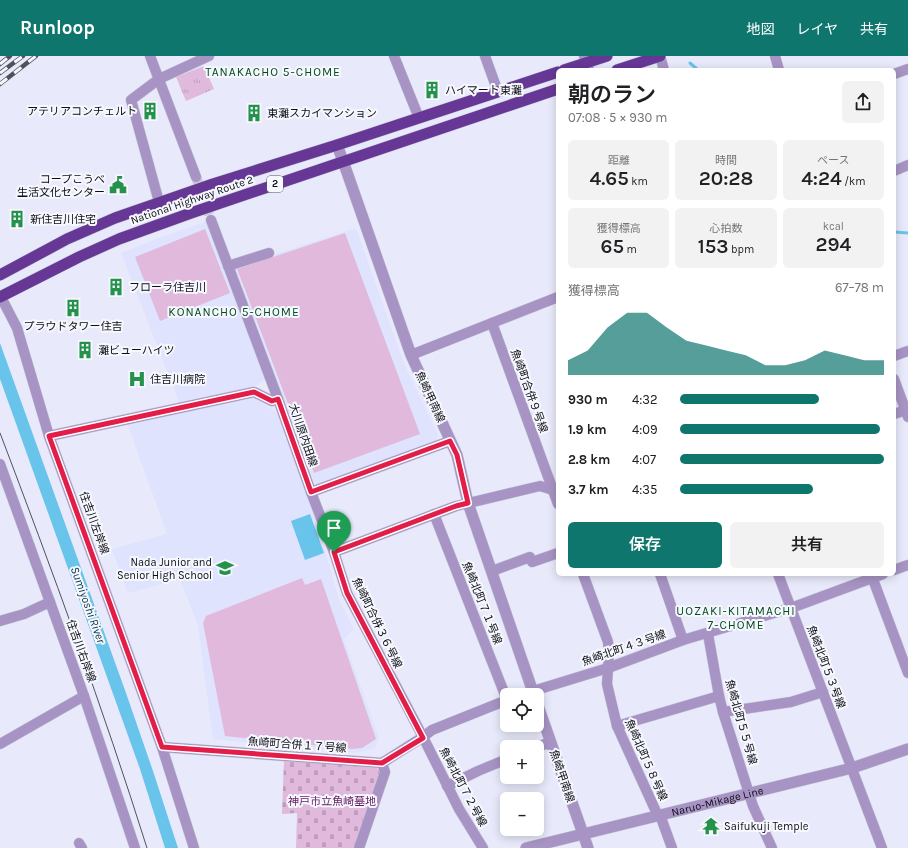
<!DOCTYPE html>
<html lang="ja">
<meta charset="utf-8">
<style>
:root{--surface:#fff;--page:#f2f2f2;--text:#202124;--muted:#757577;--accent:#0f766e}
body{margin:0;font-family:Karla,"Noto Sans JP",sans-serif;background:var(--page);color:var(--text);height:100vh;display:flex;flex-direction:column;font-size:15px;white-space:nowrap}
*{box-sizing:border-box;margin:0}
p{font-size:13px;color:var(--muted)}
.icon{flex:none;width:22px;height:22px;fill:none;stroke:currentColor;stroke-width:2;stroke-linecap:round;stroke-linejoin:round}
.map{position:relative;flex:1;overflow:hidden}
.side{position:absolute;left:556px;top:12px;width:340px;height:508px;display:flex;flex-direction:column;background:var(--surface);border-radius:6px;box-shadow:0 2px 10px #0003}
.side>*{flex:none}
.controls{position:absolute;left:500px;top:632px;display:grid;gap:8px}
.controls a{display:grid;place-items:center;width:44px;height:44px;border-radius:6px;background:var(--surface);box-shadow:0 2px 10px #0003;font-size:20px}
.pin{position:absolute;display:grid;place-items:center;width:34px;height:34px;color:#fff;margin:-41px -17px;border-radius:50% 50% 50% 0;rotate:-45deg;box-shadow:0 0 4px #0007}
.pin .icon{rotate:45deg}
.round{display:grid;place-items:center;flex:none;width:42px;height:42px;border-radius:6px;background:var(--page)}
.summary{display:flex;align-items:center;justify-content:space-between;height:68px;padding:0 12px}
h1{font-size:22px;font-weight:600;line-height:30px}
.stats{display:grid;grid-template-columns:repeat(3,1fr);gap:6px;height:68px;padding:4px 12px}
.stats div{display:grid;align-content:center;border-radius:6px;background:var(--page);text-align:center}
.stats b{font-size:20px;font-weight:600}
.stats small{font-size:11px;font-weight:400}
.stats p{font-size:11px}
.chart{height:112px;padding:8px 12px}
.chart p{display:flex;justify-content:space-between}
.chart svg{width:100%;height:72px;margin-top:4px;fill:var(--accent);opacity:.7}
.button{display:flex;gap:8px;margin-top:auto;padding:8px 12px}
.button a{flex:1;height:46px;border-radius:6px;background:var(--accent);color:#fff;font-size:16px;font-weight:600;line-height:46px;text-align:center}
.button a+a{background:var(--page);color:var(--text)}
ul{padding:0 12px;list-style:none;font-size:13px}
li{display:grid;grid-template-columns:64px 48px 1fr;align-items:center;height:30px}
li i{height:10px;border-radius:5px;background:var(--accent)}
header{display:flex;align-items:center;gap:24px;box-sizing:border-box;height:56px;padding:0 20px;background:var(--accent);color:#fff}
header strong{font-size:19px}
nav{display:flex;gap:22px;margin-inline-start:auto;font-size:14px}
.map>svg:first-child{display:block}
</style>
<header>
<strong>Runloop</strong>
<nav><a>地図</a><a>レイヤ</a><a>共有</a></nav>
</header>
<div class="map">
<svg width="908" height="792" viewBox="0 0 908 792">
<defs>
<pattern id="cemetery-stones" width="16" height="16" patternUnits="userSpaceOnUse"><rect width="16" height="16" fill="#e0b9dc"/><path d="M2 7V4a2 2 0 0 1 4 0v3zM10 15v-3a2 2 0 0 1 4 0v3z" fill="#bf9ebc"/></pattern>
<pattern id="park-tufts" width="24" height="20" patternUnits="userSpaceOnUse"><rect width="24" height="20" fill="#e0b9dc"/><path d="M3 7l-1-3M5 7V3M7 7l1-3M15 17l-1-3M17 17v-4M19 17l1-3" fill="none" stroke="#bf9ebc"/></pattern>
</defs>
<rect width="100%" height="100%" fill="#e8eafb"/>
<g fill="#dfe3fe">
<path d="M207,165L266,323L255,330L179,346L121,197L159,182Z"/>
<path d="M356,172L403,305L438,379L436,387L319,429L313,427L232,212Z"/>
<path d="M254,342L279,358L314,459L327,501L338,541L354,573L344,583L379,682L375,692L355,697L213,683L198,570L180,523L128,537L112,493L167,478L127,367Z"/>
</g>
<g fill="#e0b9dc">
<path d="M205,173L230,237L160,265L135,201Z"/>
<path d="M345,177L420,378L314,417L249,244L237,213Z"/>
<path d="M302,522L305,529L321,523L376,683L362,692L353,693L225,680L203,567L206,560Z"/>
</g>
<path fill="url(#cemetery-stones)" d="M284,703L377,712L381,718L356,792H296L297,757L282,758Z"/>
<path fill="url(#park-tufts)" d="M204,10L214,33L186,45L176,21Z"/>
<g fill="#68c4ea">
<path d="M0,287L126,637L153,715L178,792H165L140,713L0,323Z"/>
<path d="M310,458L324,497L305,504L291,465Z"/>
</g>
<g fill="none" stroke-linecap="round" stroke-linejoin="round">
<g stroke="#68c4ea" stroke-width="3">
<path d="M690,7L698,14"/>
<path d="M894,176L908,177"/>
</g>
<path stroke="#c7c9d9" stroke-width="10" stroke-dasharray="10 5" stroke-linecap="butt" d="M196,121L211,164"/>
<g stroke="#c5c7d6" stroke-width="11">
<g id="minor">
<path d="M150,0L196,121"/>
<path d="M394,0L419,62"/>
<path d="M485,0L498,36"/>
<path d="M584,0L589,14"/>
<path d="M660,0L664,14"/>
<path d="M775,0L779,14"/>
<path d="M894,18L908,13"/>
<path d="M894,115L908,109"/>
<path d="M159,146L131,44L159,23L209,0"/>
<path d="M211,164L278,343L311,436L334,496L347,537L423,681L459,753L483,792"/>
<path d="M228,210L269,197"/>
<path d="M1,241L17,272L49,380L162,691L194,792"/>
<path d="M492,267L558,448"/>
<path d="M411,299L558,241"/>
<path d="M894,300L908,295"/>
<path d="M894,323L908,361"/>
<path d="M894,358L906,354"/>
<path d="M49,380L254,336L272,345L278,343"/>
<path d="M0,408L84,640L135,792"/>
<path d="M311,436L450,385"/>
<path d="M334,496L456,450L540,430L553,434L558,432"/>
<path d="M894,514L908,509"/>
<path d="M492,515L530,501L532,506L558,497"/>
<path d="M583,518L608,586L609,597L607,628L617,670L658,760"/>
<path d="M660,518L683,584"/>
<path d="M778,518L882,792"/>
<path d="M871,518L908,617"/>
<path d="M0,565L24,558L50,546"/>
<path d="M708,578L719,640L723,656L753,750L772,792"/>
<path d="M521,639L533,635L608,612L683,584L791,552L883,518"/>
<path d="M723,656L791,646L823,636"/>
<path d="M617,670L719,640"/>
<path d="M0,688L84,640"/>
<path d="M162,691L382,707L423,681L432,674L507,644L434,458"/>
<path d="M537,691L551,686"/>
<path d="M447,730L478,715L507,703"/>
<path d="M660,759L672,792"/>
<path d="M79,787L82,792"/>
<path d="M359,792L385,716L382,707"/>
</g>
</g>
<g stroke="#c5c7d6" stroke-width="12">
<g id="tertiary">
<path d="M337,89L343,105L411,299L457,399L468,447L534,639"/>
<path d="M537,647L588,792"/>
<path id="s1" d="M526,792L852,712L908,693"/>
</g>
</g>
<g stroke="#c5c7d6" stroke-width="12">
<g id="trunk">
<path d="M564,14L607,0"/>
<path d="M617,14L660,0"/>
<path d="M0,219L67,183L115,162L213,128L337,89L558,16"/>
<path d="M0,241L79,201L119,183L191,157L558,33"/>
</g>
</g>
<use href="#minor" stroke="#a894c4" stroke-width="10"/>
<use href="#tertiary" stroke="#a894c4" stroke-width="11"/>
<use href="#trunk" stroke="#673796" stroke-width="11"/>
<path stroke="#51525e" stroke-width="1" d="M0,377C52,514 103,652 147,792"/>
<g stroke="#51525e" stroke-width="4.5">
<g id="rail">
<path d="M0,8L10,0"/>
<path d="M0,17L23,0"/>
<path d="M0,28L36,0"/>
</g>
</g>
<use href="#rail" stroke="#f7f8fe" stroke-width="3" stroke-dasharray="9" stroke-linecap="butt"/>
</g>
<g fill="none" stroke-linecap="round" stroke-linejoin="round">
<g stroke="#fff" stroke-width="8">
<path id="route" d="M254,336L272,345L278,343L311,436L450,385L457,399L468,447L456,450L334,496L347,537L423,682L382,707L162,691L49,380Z"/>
</g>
<use href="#route" stroke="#e11d48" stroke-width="5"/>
</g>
<defs>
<g id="building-bare" transform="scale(1.38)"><path d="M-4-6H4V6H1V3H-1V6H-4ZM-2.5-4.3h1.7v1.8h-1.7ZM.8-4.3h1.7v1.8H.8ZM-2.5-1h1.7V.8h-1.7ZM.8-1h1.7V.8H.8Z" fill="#24924b" stroke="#f7f8fe" stroke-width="2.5" paint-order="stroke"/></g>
<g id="civic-bare" transform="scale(1.38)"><path d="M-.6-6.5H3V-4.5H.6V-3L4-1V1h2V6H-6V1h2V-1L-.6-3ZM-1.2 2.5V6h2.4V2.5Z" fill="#24924b" stroke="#f7f8fe" stroke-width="2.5" paint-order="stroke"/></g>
<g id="hospital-bare" transform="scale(1.38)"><path d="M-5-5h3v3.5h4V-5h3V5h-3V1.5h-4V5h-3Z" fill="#24924b" stroke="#f7f8fe" stroke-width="2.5" paint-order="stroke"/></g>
<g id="school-bare" transform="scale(1.38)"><path d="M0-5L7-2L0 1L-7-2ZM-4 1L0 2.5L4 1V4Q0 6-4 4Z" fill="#24924b" stroke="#f7f8fe" stroke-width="2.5" paint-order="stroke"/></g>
<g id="temple-bare" transform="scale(1.38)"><path d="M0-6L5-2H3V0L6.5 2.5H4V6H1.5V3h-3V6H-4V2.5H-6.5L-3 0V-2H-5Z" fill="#24924b" stroke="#f7f8fe" stroke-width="2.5" paint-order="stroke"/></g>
</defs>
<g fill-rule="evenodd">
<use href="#building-bare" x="432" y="34"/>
<use href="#building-bare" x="150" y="55"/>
<use href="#building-bare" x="254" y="57"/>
<use href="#civic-bare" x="118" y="129"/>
<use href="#building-bare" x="17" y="163"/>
<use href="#building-bare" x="116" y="231"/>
<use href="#building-bare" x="73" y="252"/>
<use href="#building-bare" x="85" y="294"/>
<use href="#hospital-bare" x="137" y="323"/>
<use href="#school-bare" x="225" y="512"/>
<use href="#temple-bare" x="711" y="770"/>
</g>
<g text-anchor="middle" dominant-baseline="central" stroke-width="4" stroke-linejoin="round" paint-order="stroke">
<rect fill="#f7f8fe" stroke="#52545c" stroke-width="1" x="267" y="120" width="16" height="16" rx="3"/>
<g font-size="10" font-weight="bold" fill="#0c0d16">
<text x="275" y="128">2</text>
</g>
<g font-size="11" fill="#0c0d16" stroke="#f7f8fe" text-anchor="start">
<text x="445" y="34">ハイマート東灘</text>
<text x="137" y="55" text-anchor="end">アテリアコンチェルト</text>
<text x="267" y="57">東灘スカイマンション</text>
<text x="105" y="123" text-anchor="end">コープこうべ<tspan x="105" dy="13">生活文化センター</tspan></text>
<text x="30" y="163">新住吉川住宅</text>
<text x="129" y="231">フローラ住吉川</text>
<text x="73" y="270" text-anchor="middle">プラウドタワー住吉</text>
<text x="98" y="294">灘ビューハイツ</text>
<text x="150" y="323">住吉川病院</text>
<text x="212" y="506" text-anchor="end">Nada Junior and<tspan x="212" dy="13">Senior High School</tspan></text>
<text x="724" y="770">Saifukuji Temple</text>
</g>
<g font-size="11" fill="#0c0d16" stroke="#f7f8fe">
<text transform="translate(192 144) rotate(-19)">National Highway Route 2</text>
<text transform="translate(529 335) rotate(70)">魚崎町合併９号線</text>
<text transform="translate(430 341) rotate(65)">魚崎甲南線</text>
<text transform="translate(303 379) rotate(71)">大川原内田線</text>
<text transform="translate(94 467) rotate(70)">住吉川左岸線</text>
<text transform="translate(482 547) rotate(68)">魚崎北町７１号線</text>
<text transform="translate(377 567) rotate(64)">魚崎町合併３６号線</text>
<text transform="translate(624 592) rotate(-19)">魚崎北町４３号線</text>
<text transform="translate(81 595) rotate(70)">住吉川右岸線</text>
<text transform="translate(826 611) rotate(69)">魚崎北町５３号線</text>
<text transform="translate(741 666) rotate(74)">魚崎北町５５号線</text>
<text transform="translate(297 689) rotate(4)">魚崎町合併１７号線</text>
<text transform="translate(646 704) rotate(66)">魚崎北町５８号線</text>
<text transform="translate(562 720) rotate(71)">魚崎甲南線</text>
<text transform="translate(463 731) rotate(62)">魚崎北町７２号線</text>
<text stroke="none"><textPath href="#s1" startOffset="197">Naruo-Mikage Line</textPath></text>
</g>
<g font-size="11" fill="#641d61" stroke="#f7f8fe">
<text x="332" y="745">神戸市立魚崎墓地</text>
</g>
<g font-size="12" letter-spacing="1" fill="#004b1f" stroke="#f7f8fe">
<text x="273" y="16">TANAKACHO 5-CHOME</text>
<text x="234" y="256">KONANCHO 5-CHOME</text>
<text x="736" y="555">UOZAKI-KITAMACHI<tspan x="736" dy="14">7-CHOME</tspan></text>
</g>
<g font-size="12" font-style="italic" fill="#093444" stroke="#f7f8fe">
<text transform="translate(88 549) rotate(70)">Sumiyoshi River</text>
</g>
</g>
</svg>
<div class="controls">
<a><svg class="icon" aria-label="locate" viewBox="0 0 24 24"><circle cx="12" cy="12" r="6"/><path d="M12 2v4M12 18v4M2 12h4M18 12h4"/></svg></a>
<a>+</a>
<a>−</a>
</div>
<div class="pin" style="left:334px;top:496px;background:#1e9e55"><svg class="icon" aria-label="arrive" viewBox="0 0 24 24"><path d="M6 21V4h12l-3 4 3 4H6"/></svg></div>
<section class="side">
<div class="summary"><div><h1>朝のラン</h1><p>07:08 · 5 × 930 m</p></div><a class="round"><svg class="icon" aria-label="share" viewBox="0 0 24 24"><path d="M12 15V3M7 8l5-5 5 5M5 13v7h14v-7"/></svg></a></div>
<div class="stats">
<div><p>距離</p><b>4.65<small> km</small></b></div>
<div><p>時間</p><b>20:28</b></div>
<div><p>ペース</p><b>4:24<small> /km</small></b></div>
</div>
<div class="stats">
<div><p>獲得標高</p><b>65<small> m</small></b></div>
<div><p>心拍数</p><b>153<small> bpm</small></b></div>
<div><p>kcal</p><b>294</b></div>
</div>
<div class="chart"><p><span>獲得標高</span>67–78 m</p>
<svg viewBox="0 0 160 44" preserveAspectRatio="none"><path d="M0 44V35L10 29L20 15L30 6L40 6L50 15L60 23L70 26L80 29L90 32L100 38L110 38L120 35L130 29L140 32L150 35L160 35V44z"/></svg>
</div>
<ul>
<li><b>930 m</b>4:32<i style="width:68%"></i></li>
<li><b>1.9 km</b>4:09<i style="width:98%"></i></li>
<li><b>2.8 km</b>4:07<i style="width:100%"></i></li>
<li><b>3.7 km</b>4:35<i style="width:65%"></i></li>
</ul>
<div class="button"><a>保存</a><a>共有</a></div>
</section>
</div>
